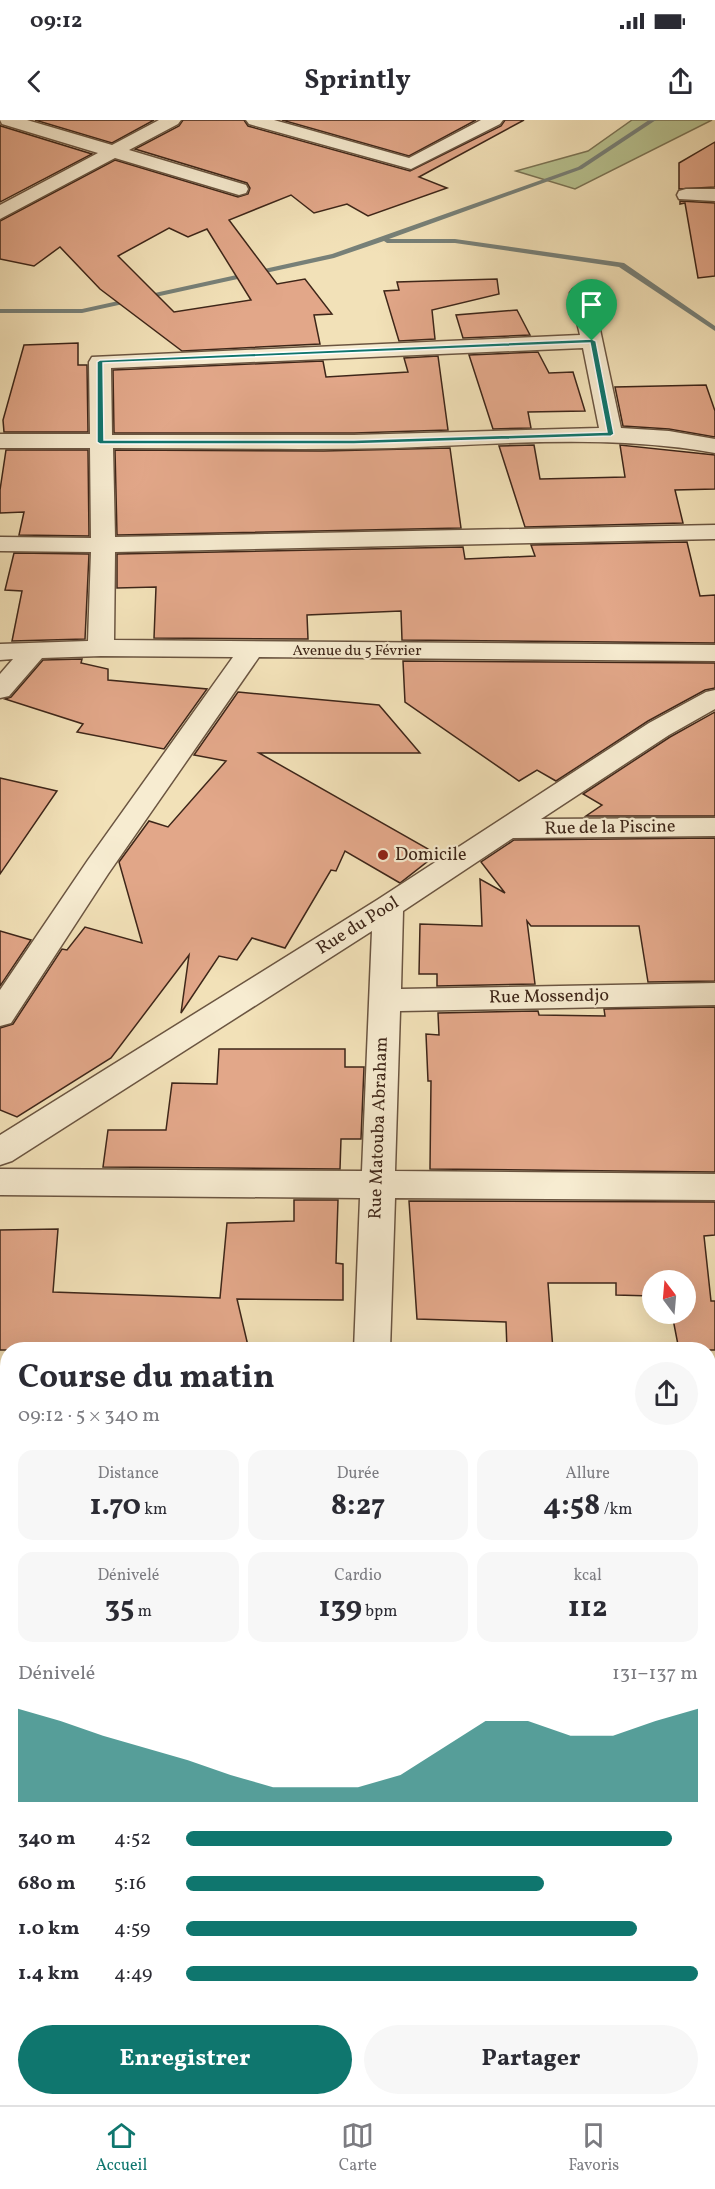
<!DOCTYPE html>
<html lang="fr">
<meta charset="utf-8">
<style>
:root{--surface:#fff;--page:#f7f7f7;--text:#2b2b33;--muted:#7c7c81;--line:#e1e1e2;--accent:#0f766e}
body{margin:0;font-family:Vollkorn,serif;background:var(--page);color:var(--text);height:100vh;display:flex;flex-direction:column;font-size:22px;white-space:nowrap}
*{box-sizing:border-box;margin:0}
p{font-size:20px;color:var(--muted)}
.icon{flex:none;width:33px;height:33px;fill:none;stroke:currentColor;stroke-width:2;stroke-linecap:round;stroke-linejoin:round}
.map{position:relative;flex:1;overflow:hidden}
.drawer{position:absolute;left:0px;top:1222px;width:716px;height:764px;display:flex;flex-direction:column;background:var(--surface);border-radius:24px 24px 0 0;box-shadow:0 6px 24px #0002}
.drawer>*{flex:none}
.needle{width:39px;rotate:344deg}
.fabs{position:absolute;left:642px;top:1150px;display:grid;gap:12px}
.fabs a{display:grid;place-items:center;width:54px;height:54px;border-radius:50%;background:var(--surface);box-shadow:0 6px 24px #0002;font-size:30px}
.pin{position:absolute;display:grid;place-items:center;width:51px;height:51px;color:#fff;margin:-62px -26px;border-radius:50% 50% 50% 0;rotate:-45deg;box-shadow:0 0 6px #0007}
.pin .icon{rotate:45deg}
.round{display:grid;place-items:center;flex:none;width:63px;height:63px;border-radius:32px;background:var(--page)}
.headline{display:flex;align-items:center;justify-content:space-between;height:102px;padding:0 18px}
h1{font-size:33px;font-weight:700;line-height:45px}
.figures{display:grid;grid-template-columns:repeat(3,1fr);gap:9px;height:102px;padding:6px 18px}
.figures div{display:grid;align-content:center;border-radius:15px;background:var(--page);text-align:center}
.figures b{font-size:30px;font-weight:700}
.figures small{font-size:16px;font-weight:400}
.figures p{font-size:16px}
.chart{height:168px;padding:12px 18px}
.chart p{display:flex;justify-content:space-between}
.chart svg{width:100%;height:108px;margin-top:6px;fill:var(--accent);opacity:.7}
.cta{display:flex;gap:12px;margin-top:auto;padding:12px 18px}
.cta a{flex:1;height:69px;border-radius:36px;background:var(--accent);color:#fff;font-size:24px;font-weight:700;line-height:69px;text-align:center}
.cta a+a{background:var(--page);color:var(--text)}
ul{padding:0 18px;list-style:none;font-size:20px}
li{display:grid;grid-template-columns:96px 72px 1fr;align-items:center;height:45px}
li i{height:15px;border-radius:8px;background:var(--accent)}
.status{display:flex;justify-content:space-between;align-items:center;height:42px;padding:0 30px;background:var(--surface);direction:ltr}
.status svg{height:16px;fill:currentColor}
header{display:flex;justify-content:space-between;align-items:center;height:78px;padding:0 18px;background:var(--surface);font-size:27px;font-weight:700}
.menu{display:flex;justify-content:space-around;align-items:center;height:84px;border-top:2px solid var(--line);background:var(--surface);font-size:16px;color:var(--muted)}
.menu a{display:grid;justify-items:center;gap:3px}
.menu .on{color:var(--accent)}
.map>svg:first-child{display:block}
</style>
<div class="status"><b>09:12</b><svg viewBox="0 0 49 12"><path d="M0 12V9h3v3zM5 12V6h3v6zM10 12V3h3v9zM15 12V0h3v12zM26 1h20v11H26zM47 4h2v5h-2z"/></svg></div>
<header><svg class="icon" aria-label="back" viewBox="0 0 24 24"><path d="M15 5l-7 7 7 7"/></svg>Sprintly<svg class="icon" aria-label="share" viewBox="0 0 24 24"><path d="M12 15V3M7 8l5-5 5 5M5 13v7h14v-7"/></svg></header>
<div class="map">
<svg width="715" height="1985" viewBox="0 0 715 1985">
<rect width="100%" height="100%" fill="#f2e1b8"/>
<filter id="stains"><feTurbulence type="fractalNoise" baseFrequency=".00333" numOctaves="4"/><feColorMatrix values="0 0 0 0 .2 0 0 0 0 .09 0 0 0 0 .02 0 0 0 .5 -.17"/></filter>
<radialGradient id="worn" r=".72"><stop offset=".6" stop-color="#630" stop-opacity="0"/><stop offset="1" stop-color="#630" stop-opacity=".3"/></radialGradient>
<path fill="#b8c391" stroke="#7b7455" stroke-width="1.5" d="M632,0H712L575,69L516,51L588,31Z"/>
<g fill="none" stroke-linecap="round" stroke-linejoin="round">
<path fill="#778078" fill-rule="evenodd" d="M649,0H656L582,49L389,119H455L624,143L715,206V211L619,147L455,123H387L384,121L334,138L82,193H0V189H82L332,134L578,47Z"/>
</g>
<g fill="#e2a789" stroke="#3e2619" stroke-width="1.5" fill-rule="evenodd">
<path d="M35,0H154L112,23Z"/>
<path d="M183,0H244L248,6L410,51L501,6L505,0H524L419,57L447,68L368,96L347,84L314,93L291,75L229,100L277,164L305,159L332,194L314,195L320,224L182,231L100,169L60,127L34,146L0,139V101L115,40L238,77L248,74L250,68L247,63L135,29L179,6ZM169,108L188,117L207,109L251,180L174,192L118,136Z"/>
<path d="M282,0H476L409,36Z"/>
<path d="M0,5L1,6L92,34L0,82Z"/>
<path d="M715,22V67L679,69V43Z"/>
<path d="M680,81L715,83V156L698,158L685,83L680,84Z"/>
<path d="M497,159L499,174L432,190L435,219L399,221L384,171L399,170L397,162Z"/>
<path d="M517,190L530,215L463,218L456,195Z"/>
<path d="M78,223V245H87L88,312H4L3,300L24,225Z"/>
<path d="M538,232L549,253L573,252L585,291L528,292L531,308L493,309L469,235Z"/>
<path d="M438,236L448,310L354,313H114L113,250L323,241L326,257L408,252L404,238Z"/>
<path d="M706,265L715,291V317L669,309L623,306L615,267Z"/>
<path d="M534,325L540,359L625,357L620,325L715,335V369L675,370L683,403L525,407L499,326Z"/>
<path d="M450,328L461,408L117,415L115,330L324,331Z"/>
<path d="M6,330H88L89,416L19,415L24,392L0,393V370Z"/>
<path d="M687,422L700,476L715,475V523L402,520L401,491L307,495L308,519L154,518L156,467L117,468V434L463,427L465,439L535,436L531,425Z"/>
<path d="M14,433L89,434L85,519L12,521L22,471L5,470Z"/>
<path d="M82,539L81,543L108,549V560L207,569L164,629L77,612L83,604L5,579L11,577L43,540Z"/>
<path d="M403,541L715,543V568L705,570L648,601L556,661L537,650L519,661L405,582Z"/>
<path d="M238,572L379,585L420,633H259L437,734L400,763L345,731L336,751L331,750L285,828L252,818L237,840L219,836L181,893L189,835L111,938L17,997L0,990V908L13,904L62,829L67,830L85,807L142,823L119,742L149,701L168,707L226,641L194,635Z"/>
<path d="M715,592V696H586L602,685L583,674L670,617Z"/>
<path d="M0,658L57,671L0,754Z"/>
<path d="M715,718V861L648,862L639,806H531L527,801L535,864L437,866V854H419L420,804L482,806L480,759L505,773L481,742L514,720Z"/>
<path d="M0,811L31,820L0,866Z"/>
<path d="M715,887V1052L430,1049L431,961H428L426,914L439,915L438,893L538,891L539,895L605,896L604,889Z"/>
<path d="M219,929H345V947H364L361,1019H341L340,1049L103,1047L108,1010H166L172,963L217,964Z"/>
<path d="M294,1080H338L336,1143L343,1144V1180L237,1179L249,1230H0V1110L58,1109L53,1172L220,1178L227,1103L294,1101Z"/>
<path d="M409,1081L715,1082V1115L704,1116L711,1181H715V1230H679L672,1194H686V1161H652V1176L616,1175V1163H548L553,1230H507L506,1202L417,1199Z"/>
</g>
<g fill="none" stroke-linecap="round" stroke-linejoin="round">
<g stroke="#6b5541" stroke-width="3">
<g id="minor">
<path d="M0,0H27L112,25L159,0H181L178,4L129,30L246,65L248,69L246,73L239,75L115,38L0,99V85L98,33L2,4Z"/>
<path d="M246,0H274L409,38L481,0H503L500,4L411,49L249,4Z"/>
<path d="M686,69H715V81L679,79L677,75L679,71Z"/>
<path d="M580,167L587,169L595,186L621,308L669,311L715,319V333C609,314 501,324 394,328C300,330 206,328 113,328L115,417L715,405V419L115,432L114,520L715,525V541L259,537L108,754L11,903L0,906V870L88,740L233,537L101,536L42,538L9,576L0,578V554L13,539L0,540V524L88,521L91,432L0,431V417L91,418L90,328H0V314H90L89,242L92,237L580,215L570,173L573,169ZM583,228L599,308L354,315H112L111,248Z"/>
<path d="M715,570V589L669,615L541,699L715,698V716L513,718L403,791L401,869L715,863V885L400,891L395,1051L715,1054V1080L395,1078L390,1230H354L360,1078L0,1075V1049L362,1051L372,811L12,1041L0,1045V1015L377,780L649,603L706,572Z"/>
<rect x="708" y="1280" width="7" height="32"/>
<rect x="0" y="1294" width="8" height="32"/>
<rect x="708" y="1569" width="7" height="40"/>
<rect x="0" y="1573" width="8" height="42"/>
<rect x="708" y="1923" width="7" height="48"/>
<path d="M8,1937V1978H24L8,1985H0V1938Z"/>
<rect x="349" y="1978" width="48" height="7"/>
</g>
</g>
<use href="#minor" fill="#f7ecd1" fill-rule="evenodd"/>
</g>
<path fill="#0f766e" stroke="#fff" stroke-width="1.5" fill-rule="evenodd" d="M592,219L596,221L614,314L611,316L354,324H100L97,322V242L100,240ZM590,223L607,312L354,320H104L103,243Z"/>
<circle fill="#8f2418" stroke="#f7ecd1" stroke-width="2" cx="383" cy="735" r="6"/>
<g text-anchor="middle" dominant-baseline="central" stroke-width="4.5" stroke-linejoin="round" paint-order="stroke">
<g font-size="15" fill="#3e2619" stroke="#f7ecd1">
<text x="357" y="531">Avenue du 5 Février</text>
</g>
<g font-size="18" fill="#3e2619" stroke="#f7ecd1">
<text transform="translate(610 708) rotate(-1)">Rue de la Piscine</text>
<text transform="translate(358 806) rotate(-32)">Rue du Pool</text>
<text transform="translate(549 877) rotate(-1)">Rue Mossendjo</text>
<text transform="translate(379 1008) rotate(-88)">Rue Matouba Abraham</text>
</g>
<g font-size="18" fill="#3e2619" stroke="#f7ecd1" text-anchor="start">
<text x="395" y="735">Domicile</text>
</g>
</g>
<rect width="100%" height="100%" filter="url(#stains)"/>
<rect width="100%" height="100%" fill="url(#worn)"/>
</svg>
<div class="fabs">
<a><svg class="needle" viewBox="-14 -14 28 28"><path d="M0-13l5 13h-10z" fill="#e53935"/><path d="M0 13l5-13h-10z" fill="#7c7c81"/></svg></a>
</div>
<div class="pin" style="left:592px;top:221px;background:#1e9e55"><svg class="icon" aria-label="arrive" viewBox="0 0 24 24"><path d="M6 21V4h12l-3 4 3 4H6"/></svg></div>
<section class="drawer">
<div class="headline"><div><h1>Course du matin</h1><p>09:12 · 5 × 340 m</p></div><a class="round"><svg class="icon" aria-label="share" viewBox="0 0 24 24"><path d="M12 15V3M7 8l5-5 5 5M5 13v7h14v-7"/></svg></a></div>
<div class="figures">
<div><p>Distance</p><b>1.70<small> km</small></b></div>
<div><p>Durée</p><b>8:27</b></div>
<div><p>Allure</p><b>4:58<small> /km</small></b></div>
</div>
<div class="figures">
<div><p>Dénivelé</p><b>35<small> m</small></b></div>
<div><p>Cardio</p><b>139<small> bpm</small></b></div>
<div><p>kcal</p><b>112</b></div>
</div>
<div class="chart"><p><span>Dénivelé</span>131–137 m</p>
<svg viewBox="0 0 160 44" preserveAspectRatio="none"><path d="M0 44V6L10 11L20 17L30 22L40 27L50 33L60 38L70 38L80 38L90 33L100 22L110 11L120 11L130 17L140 17L150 11L160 6V44z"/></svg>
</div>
<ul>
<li><b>340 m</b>4:52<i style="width:95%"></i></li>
<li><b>680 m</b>5:16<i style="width:70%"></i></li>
<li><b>1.0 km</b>4:59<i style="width:88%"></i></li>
<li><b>1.4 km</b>4:49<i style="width:100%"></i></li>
</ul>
<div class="cta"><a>Enregistrer</a><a>Partager</a></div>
</section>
</div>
<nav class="menu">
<a class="on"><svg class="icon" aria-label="home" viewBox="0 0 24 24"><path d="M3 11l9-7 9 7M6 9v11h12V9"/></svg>Accueil</a>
<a><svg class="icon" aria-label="map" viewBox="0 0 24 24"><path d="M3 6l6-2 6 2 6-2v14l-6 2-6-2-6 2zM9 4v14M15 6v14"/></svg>Carte</a>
<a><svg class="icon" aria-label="saved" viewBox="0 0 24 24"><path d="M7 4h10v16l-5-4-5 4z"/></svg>Favoris</a>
</nav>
